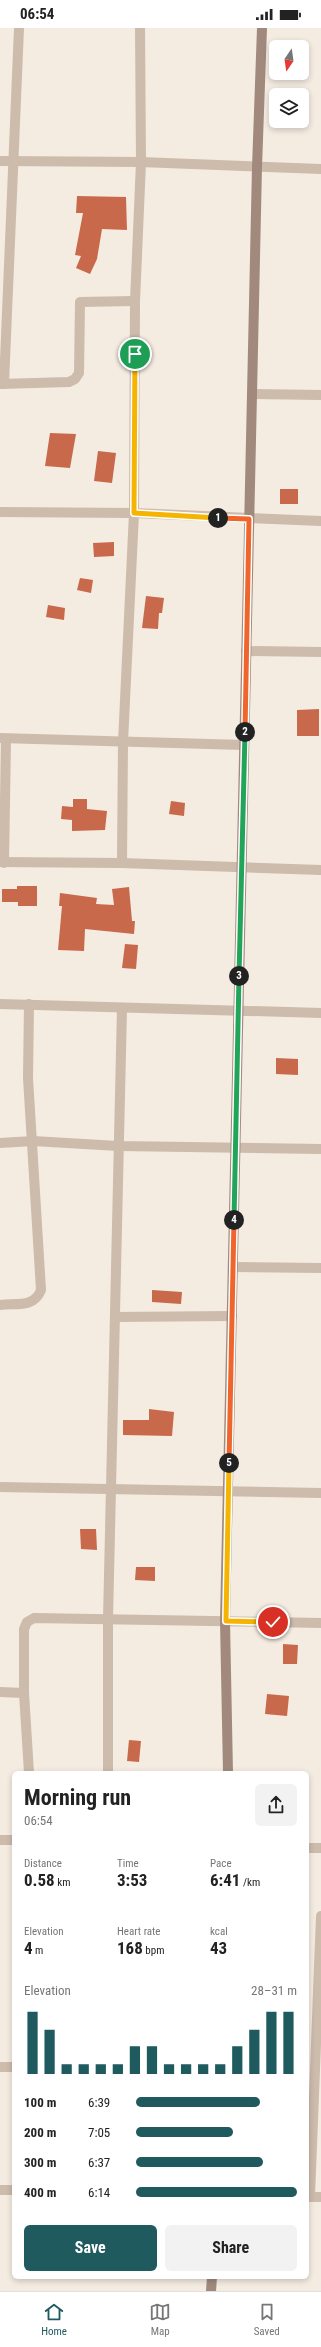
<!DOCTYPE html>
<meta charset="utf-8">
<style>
:root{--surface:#fff;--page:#f2f2f2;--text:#222;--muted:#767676;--line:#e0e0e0;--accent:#1f5a5e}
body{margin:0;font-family:"Roboto Condensed",sans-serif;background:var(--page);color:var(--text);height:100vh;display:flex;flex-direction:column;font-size:15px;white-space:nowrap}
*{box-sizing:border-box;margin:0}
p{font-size:13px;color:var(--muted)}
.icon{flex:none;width:22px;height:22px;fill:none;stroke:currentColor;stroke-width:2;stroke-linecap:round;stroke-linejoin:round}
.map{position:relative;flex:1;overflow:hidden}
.drawer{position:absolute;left:12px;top:1743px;width:297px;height:508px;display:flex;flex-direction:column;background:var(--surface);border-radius:6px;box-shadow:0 2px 6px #0003}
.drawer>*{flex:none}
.needle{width:26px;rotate:193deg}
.fabs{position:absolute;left:269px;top:12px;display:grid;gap:8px}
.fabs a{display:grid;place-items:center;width:40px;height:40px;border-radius:6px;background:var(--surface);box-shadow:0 2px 6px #0003;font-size:20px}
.pin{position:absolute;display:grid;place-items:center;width:34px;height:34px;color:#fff;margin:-17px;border:2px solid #fff;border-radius:50%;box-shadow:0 1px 4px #0007}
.km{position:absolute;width:20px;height:20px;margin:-10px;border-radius:50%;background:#222;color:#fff;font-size:11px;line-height:20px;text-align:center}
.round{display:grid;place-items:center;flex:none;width:42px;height:42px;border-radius:6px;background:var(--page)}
.head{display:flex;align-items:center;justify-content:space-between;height:68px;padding:0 12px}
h1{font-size:22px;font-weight:700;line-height:30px}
.figures{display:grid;grid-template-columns:repeat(3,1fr);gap:6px;height:68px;padding:4px 12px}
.figures div{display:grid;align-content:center}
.figures b{font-size:17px;font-weight:700}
.figures small{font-size:11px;font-weight:400}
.figures p{font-size:11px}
.chart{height:112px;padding:8px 12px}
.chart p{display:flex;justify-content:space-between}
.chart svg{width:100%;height:72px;margin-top:4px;stroke:var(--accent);stroke-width:6}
.action{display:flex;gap:8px;margin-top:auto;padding:8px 12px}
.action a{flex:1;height:46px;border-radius:6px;background:var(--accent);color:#fff;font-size:16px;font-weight:700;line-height:46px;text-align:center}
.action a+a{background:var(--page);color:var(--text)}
ul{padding:0 12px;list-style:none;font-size:13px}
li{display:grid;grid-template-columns:64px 48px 1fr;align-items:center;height:30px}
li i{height:10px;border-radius:5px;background:var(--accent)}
.status{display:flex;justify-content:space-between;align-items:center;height:28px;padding:0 20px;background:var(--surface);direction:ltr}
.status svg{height:11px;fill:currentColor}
.tabs{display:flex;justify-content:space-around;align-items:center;height:56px;border-top:1px solid var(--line);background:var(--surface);font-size:11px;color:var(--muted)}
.tabs a{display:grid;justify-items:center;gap:2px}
.tabs .current{color:var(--accent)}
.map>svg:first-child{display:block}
</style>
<div class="status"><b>06:54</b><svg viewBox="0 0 49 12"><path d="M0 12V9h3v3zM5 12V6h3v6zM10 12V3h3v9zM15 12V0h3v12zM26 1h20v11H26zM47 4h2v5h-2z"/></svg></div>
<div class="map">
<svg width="321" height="2263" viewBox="0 0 321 2263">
<rect width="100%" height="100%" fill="#f4ebe1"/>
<g fill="#c8694b">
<path d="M77,168L126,169L127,202L102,201L97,231L90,246L76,240L81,228L75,227L83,185H76Z"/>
<path d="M50,405L76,406L70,440L45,438Z"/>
<path d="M98,423L116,425L112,455L94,453Z"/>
<rect x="280" y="461" width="18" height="15"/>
<path d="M114,514V528L94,529L93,515Z"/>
<path d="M80,550L93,552L91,565L77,562Z"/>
<path d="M146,568L164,570L162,585H159L158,601L142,600Z"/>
<path d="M48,577L65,580L64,592L46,589Z"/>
<path d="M319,681V708H297V682Z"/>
<path d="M73,771H87V781L107,783L105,802L72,803V792L61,791L62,778L73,779Z"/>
<path d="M171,773L185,775L184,788L169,786Z"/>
<path d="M17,858H37V878H18V874H2V861H17Z"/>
<path d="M129,859L132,893H135L134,906L85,901L84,923L58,922L62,878H59L60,865L97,870L96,876L114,877L112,861Z"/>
<path d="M125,916L138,917L136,941L122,940Z"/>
<path d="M276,1030L298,1031V1047L276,1046Z"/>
<path d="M152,1262L182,1264L181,1276L152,1274Z"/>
<path d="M149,1381L174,1384L172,1408L123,1407V1392H149Z"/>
<path d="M80,1501H96L97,1522L81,1521Z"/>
<path d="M136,1539H155V1553L135,1552Z"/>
<path d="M283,1616L298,1617L297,1636H283Z"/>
<path d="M267,1666L289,1668L287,1688L265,1686Z"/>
<path d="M129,1712L141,1713L139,1734L127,1733Z"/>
</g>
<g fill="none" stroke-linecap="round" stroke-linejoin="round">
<g stroke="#cdbbac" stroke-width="10">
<path d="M0,133L141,134L321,141"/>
<path d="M0,356L69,354L75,351L79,345L80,274L135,273"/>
<path d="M4,356L19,0"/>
<path d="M252,366L321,367"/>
<path d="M0,484L134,485L321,493"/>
<path d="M246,623L321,624"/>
<path d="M0,710L244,717"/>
<path d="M0,834L122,835L321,842"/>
<path d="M4,835L6,711"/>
<path d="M122,835L123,714L134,485L135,273L141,134L140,0"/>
<path d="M0,976L321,985"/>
<path d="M0,1115L33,1113L118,1118L321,1121"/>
<path d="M233,1239L321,1240"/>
<path d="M0,1277C17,1275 34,1280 41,1262L28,1050L29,976"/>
<path d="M115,1289L232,1288"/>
<path d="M0,1459L321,1465"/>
<path d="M0,1664L24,1665"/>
<path d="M29,1745L24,1665V1601L27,1594L34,1590L321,1595"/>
<path d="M108,1745V1591L122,980"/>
<path d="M0,1812H14"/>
<path d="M307,1820H321"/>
<path d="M0,2039H14"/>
<path d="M0,2162H14"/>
<path d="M307,2169H321"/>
<path d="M310,2169L321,1888"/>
</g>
<g stroke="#a18a7d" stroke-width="10">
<path d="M228,1745L225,1593L257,139L262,0"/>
<path d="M211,2263L212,2249"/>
</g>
</g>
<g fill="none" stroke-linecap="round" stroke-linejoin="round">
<g stroke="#fff" stroke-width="8">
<path id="split-1" d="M135,326L134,485L218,490"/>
</g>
<g stroke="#fff" stroke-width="8">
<path id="split-2" d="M218,490L249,491L245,704"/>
</g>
<g stroke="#fff" stroke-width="8">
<path id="split-3" d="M239,948L245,704"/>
</g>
<g stroke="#fff" stroke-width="8">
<path id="split-4" d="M234,1192L239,948"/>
</g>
<g stroke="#fff" stroke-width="8">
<path id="split-5" d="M229,1435L234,1192"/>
</g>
<g stroke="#fff" stroke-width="8">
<path id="split-6" d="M229,1435L226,1593L273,1594"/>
</g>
<use href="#split-1" stroke="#f5b400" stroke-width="5"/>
<use href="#split-2" stroke="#f0652b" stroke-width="5"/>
<use href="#split-3" stroke="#22a559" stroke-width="5"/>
<use href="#split-4" stroke="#22a559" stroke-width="5"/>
<use href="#split-5" stroke="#f0652b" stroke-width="5"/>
<use href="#split-6" stroke="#f5b400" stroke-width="5"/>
</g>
</svg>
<div class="fabs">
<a><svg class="needle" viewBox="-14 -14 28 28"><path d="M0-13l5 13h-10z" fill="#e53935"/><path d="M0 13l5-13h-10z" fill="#767676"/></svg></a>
<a><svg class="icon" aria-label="layers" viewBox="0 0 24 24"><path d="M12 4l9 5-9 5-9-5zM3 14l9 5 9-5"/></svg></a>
</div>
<div class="pin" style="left:135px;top:326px;background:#1e9e55"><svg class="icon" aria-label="arrive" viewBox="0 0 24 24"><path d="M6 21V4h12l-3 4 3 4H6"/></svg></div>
<div class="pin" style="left:273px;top:1594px;background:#d93025"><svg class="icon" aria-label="check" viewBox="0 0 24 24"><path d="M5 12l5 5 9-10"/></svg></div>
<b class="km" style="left:218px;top:490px">1</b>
<b class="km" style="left:245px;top:704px">2</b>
<b class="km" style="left:239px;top:948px">3</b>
<b class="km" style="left:234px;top:1192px">4</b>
<b class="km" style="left:229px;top:1435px">5</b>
<section class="drawer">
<div class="head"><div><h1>Morning run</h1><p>06:54</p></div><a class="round"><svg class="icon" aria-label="share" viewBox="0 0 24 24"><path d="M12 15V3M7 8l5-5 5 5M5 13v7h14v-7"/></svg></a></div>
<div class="figures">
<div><p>Distance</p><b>0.58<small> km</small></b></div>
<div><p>Time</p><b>3:53</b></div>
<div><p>Pace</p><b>6:41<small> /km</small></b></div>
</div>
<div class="figures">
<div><p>Elevation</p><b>4<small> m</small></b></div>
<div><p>Heart rate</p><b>168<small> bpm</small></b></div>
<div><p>kcal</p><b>43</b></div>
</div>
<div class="chart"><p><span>Elevation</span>28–31 m</p>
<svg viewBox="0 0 160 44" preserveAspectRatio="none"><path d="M5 44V6M15 44V17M25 44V38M35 44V38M45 44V38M55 44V38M65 44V27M75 44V27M85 44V38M95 44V38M105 44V38M115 44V38M125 44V27M135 44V17M145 44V6M155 44V6"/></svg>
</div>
<ul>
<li><b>100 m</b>6:39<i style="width:77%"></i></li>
<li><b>200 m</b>7:05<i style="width:60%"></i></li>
<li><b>300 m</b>6:37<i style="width:79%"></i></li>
<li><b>400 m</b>6:14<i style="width:100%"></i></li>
</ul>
<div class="action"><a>Save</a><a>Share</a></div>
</section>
</div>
<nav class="tabs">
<a class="current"><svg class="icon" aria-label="home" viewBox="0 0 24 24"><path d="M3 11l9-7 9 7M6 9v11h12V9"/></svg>Home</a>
<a><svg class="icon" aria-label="map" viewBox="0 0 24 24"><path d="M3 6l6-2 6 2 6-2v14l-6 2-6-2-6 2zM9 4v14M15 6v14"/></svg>Map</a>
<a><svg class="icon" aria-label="saved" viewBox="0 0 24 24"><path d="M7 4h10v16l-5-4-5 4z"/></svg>Saved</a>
</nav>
